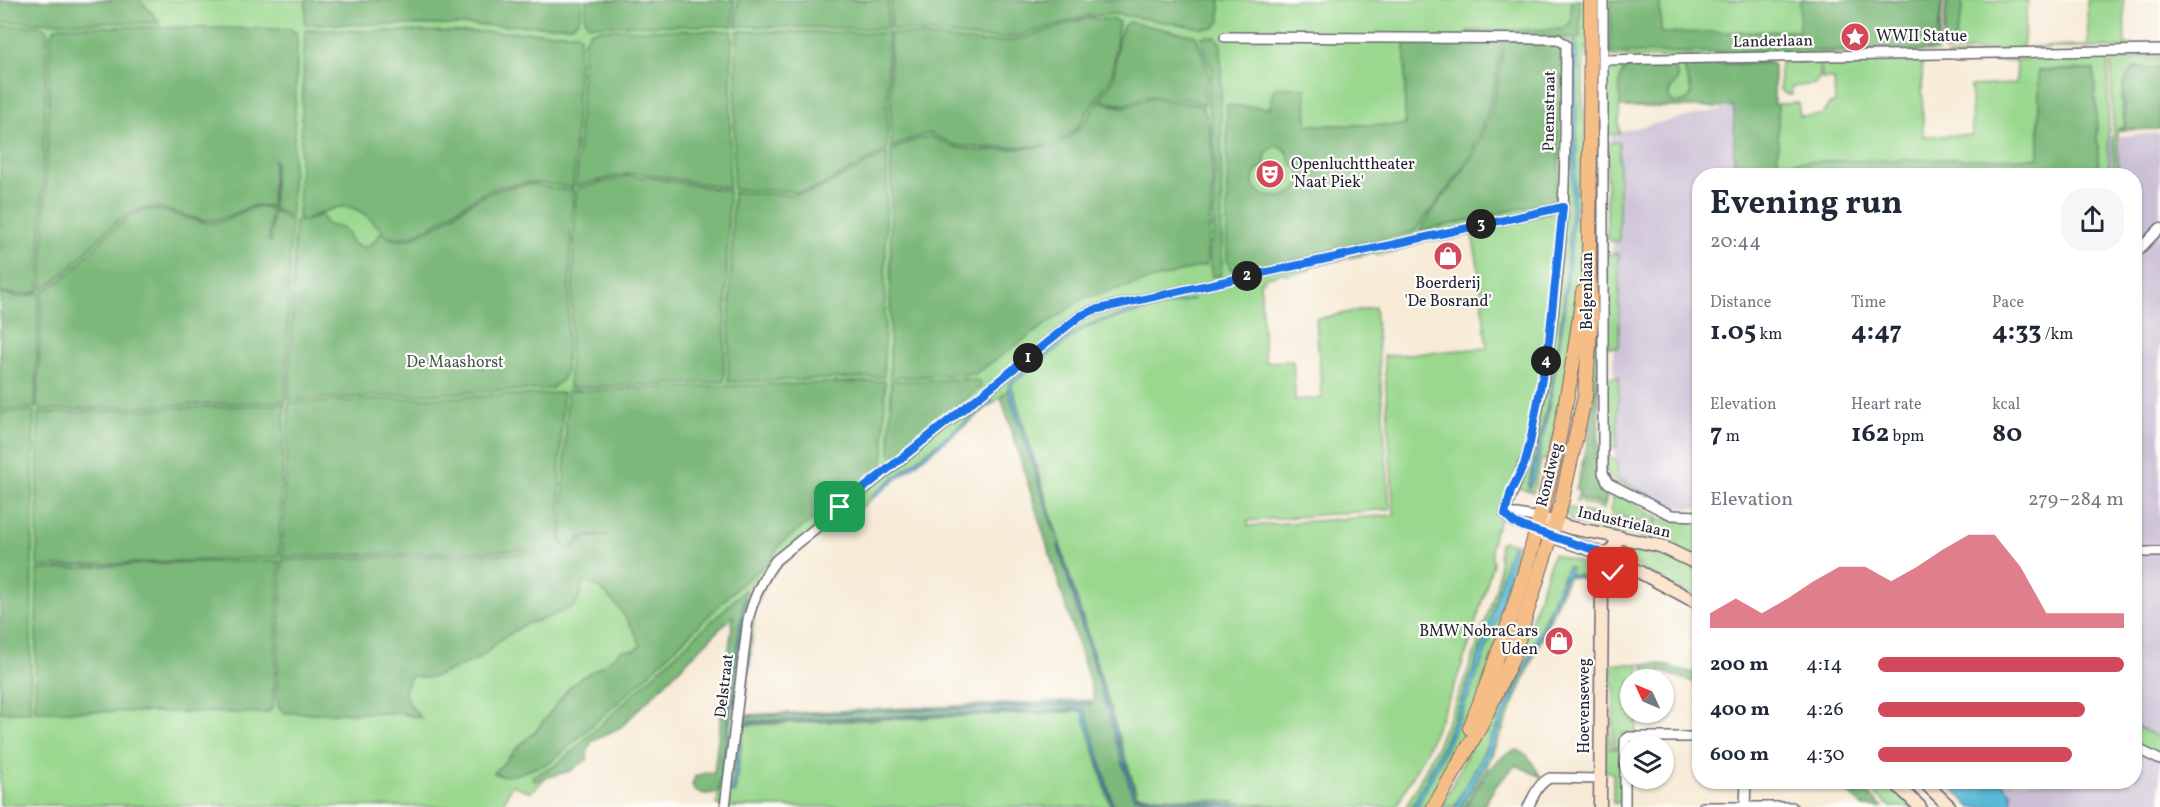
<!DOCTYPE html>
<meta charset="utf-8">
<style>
:root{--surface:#fff;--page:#f6f6f7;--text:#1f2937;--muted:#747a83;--accent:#d1495b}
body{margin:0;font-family:Vollkorn,serif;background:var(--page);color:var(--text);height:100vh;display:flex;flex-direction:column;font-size:22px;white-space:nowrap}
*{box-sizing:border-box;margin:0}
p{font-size:20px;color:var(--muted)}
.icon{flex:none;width:33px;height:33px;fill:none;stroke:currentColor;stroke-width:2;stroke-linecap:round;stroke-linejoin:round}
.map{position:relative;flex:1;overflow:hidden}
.sheet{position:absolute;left:1692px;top:168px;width:450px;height:621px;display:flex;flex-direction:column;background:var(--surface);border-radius:24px;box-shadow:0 2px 4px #0004}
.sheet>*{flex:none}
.needle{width:39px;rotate:314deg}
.controls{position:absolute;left:1620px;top:669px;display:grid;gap:12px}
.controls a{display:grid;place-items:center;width:54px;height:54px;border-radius:50%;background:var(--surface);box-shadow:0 2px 4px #0004;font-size:30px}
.pin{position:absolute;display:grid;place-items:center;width:51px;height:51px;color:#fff;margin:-26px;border-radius:12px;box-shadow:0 3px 9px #0006}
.km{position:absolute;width:30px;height:30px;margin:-15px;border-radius:50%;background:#222;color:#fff;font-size:16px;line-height:30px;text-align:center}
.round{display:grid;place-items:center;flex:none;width:63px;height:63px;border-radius:24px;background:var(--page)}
.summary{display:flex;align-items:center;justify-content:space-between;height:102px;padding:0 18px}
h1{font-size:33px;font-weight:700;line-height:45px}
.stats{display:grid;grid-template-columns:repeat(3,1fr);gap:9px;height:102px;padding:6px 18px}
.stats div{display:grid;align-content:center}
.stats b{font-size:26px;font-weight:700}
.stats small{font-size:16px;font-weight:400}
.stats p{font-size:16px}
.chart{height:168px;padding:12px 18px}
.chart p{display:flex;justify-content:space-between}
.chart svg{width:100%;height:108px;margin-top:6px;fill:var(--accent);opacity:.7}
ul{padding:0 18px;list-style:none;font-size:20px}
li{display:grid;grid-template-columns:96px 72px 1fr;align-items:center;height:45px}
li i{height:15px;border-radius:8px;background:var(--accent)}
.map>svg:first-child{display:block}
</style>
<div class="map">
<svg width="2160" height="807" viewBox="0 0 2160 807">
<rect width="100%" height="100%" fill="#fdfcf7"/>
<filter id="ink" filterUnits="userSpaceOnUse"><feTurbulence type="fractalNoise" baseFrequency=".0167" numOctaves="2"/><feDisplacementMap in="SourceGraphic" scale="12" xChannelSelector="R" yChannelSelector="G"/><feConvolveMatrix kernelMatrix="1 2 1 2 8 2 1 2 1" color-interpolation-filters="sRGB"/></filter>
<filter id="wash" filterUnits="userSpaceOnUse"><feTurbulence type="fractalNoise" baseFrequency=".008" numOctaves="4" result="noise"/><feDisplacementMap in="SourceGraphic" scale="24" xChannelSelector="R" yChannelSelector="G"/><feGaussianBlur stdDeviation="1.35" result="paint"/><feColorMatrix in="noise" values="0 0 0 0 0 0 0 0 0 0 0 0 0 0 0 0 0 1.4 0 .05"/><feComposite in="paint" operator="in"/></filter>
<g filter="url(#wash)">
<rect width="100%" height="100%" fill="#f7ebd7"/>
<g fill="#cbbfd5">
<path d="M1734,107L1735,175L1700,176L1699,508L1666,507L1615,479L1611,133Z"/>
<path d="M2160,133V807H2013L2003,782H2134V176L2089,175L2097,138Z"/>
</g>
<g fill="#9ad88e" stroke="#5e7d64" stroke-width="1.5" fill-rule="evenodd">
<path d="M0,0H1931L1926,42L1678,51L1931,50L1936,48L1943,0L1939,48L1937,52L1637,58L1611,56L1607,48H1600L1599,470L1600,479L1609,489L1604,509L1582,503V500H1578L1576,502L1579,490L1580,496L1586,500L1605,505L1607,490L1597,476L1596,467V371L1591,429L1585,427L1593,328L1595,48H1586L1583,70V99L1586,142L1580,302L1571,366L1547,460L1542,459L1533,492L1519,488L1517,486C1532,454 1537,421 1543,387C1554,328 1561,268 1565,208L1393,244L1349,256L1392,247L1398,251L1376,255L1375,253L1314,265L1309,266L1310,270L1286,275L1285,272L1264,278V280L1260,282L1265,362L1293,361L1295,400L1322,398L1316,319L1375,307L1390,509L1248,521V526L1394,515L1384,356L1487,348L1478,265L1471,230L1547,213L1554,214L1559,222L1545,351L1528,442L1508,492L1497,529H1495L1491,547L1493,563L1471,639L1454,687L1426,751L1396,807H1295L1137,795L1011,387L994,403L992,401L871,496L873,498L860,508L858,507L835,526L833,524C799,550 762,570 754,617C751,636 752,651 749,671L751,654H749L732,792H735L744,725L1080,711L1083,712L1110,807H727L750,623L756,598L771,570L745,590L752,597L745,626L722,806L717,805L719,791H721L741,631L747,599L745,598L744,591L531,792L512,785L501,807L0,805ZM1572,206H1575C1568,280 1560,353 1545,426C1542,442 1537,476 1529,488L1528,486L1552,383L1563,304Z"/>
<path d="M1946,0L1943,46L1945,48L1963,11L1962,0L2028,1L2023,47L2019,50L1945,52L1942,46Z"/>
<path d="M2087,0H2124L2125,45H2148L2144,48H2033V47L2088,46Z"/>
<path d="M2160,52V56L2117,57L2114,59H2160V68L2136,67L2121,98L2125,127L2117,130L2118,175H2114L2111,55Z"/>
<path d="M2108,54L2109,175H2099L2094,70H2039V158L1777,162L1778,104L1798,103L1800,116L1822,115L1829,104L1835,103L1834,79H1822L1821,60L1939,57L1940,62H1922L1923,136L1972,135L1971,86L2016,84L2017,61H2026H1945L1947,56Z"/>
<path d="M1769,61L1772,63L1683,66C1687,81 1703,104 1674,103L1669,98V92L1678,78L1620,79L1619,134H1610L1607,132L1606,68L1613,64Z"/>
<path d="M1782,61H1819L1820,77L1815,84L1792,87V95L1783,93L1780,89V64Z"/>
<path d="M1619,142V241H1611L1607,238V145L1610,143Z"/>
<path d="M1611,254H1619V347H1607L1606,259Z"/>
<path d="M1619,377L1617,447L1606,449V378Z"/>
<path d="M1609,457L1617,461V478L1671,505V510L1611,479L1607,471V458Z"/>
<path d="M1613,491C1629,499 1642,510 1658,518L1655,523L1645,517L1642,520L1654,527L1659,519L1699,521V557L1658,538L1640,522L1611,513Z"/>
<path d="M1565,507L1599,515L1601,522L1600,528C1584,526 1567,526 1565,507Z"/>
<path d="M1611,517L1638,524L1653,539L1607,530L1609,519Z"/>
<path d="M1503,541L1528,547L1473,714L1443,780L1428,807H1417C1453,737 1483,665 1504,590C1508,576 1515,559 1513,546L1510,549C1506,575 1497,600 1489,625C1468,688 1443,748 1412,807H1406C1436,752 1460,696 1480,637C1486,618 1494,599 1498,579C1501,567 1498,555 1500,543Z"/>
<path d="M1630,545L1679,559L1699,571V600L1625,559L1623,554L1624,549Z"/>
<path d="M1553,554L1593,567L1592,570H1594L1592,580L1568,577L1486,769L1464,807H1460L1483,768L1567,576L1585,578V576L1568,574L1567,567C1532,648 1499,730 1454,807H1441L1528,630Z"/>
<path d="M1608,662L1610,749H1622V799L1619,803H1613V773L1604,771L1605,663Z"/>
<path d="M1612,664H1639L1638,679L1630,680V712L1637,713L1636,733H1623L1622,747H1613L1614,683H1612Z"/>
<path d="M2134,725L2160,738V758L2135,745Z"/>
<path d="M1861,782H1888L1914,807H1891Z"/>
</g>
<g fill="#7bb879" stroke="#4e6d5a" stroke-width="1.5" fill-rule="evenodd">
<path d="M0,0H140C147,9 154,13 159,23L0,22Z"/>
<path d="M306,0H581V15L576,23L569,26L305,24Z"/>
<path d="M586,0H734L733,26L589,25L585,20Z"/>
<path d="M738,0H888V29L736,26Z"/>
<path d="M891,0H1220V21L1214,28H1201L1116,14L1087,16L1017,36L1003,38H982L891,29Z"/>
<path d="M1571,0H1580V38L1467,37V31L1563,29L1571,21Z"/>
<path d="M1611,0H1660L1661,33L1799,31L1800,0H1942L1936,48L1931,50L1610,53Z"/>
<path d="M1947,0H1962L1963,10L1952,48H1945L1943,46Z"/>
<path d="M1090,18L1116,20L1119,22L1112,76L1076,129L1065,138L1041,146L980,148L954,145L930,133L910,139L891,148L890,33C927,34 971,45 1006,41C1035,38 1061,23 1090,18Z"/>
<path d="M1130,22L1196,36L1210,75C1206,85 1202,94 1205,105C1197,99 1156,95 1145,97C1138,98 1134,102 1127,104C1119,106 1108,102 1100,99L1114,78L1118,40L1124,25Z"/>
<path d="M0,26H42L48,31L39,291C25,296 14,295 0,292Z"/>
<path d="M61,26L290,29L296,32L297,36V56L291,217L273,208L275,161L274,159L271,207C248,200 235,218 214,220C191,223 170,204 147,208C108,213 78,272 42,289L51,36L55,28Z"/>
<path d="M599,29L732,31L729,188L639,173L622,175L576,186L584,40L590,32Z"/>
<path d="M305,30L577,33L580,37L573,187C562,187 552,184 541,183C523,181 503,185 486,192C459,204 436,230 406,237C383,242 374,216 355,209C335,200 317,220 298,219Z"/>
<path d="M737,31L888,33L887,150L815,189L798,192L733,189Z"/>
<path d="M1204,36L1216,37L1221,45L1222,265L1220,276L1212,277L1209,259L1213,231L1215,161L1211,117L1207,98L1213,71L1204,51L1201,38Z"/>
<path d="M1405,40L1501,41C1497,78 1490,120 1471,153C1456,181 1434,206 1414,232L1236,272L1230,268L1227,260V105L1270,108L1272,94L1275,88H1306L1307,125H1405ZM1277,146C1287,148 1289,154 1290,163L1299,171L1302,176C1299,208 1242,200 1255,174C1257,169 1260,167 1265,166C1264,156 1266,148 1277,146Z"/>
<path d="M1504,41L1553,42L1561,48L1558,200L1420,231C1436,203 1459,179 1476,150C1494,118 1499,77 1504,41Z"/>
<path d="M1772,63L1774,67V105L1778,104V162L2039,158V70H2094L2099,175H1734V107H1620C1620,93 1616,75 1628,66H1675L1678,78L1669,92V98L1674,103C1702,104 1688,81 1683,66Z"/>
<path d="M2136,67L2160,68V129L2117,130L2125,126C2127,105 2113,85 2136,67Z"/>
<path d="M1152,98L1201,105C1221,130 1209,231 1206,265L1084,298L975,374L890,378L891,151L909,142L930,136L952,147L979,151L1055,146C1076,138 1087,119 1099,101C1107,104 1119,108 1128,106C1137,103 1143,99 1152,98Z"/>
<path d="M887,153L884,377L728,382L733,192L791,195L815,191Z"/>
<path d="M628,176L647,177L729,191L724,382L569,388L576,189Z"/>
<path d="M530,184L564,190L573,189L566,371L563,379L551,389L289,400L295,221H306L322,214C326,233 337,221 346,231C349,234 350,240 353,244L364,248L375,241L381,232C386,236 391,240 398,240C423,241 455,212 476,200C493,190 511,186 530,184Z"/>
<path d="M261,206L271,209L269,241L271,242L273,210L291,220L286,401L45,410L37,408L42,292C78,275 98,235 133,215C159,200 183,221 209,223C227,224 243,208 261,206Z"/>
<path d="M39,293L35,408L0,410V294L21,297Z"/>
<path d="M1597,368L1596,467L1597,476L1607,490L1605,505L1586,500L1580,496L1579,490L1576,489L1591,429Z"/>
<path d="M968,379L980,381L981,387L893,456L890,453L891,381Z"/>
<path d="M885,381L884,451L882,467L783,542L774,553L772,560L740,585L645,678L550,763L514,775L501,776L494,773L520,745L535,732L568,689L580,678L604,665L622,650H634L641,646C633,627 607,584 584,582L578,601L573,607L547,618L526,624L501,639L480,658L437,676L425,678L412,676C398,693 408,704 421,718L400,713H284L278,706L277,694L282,560L566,552L573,549L583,538L609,535L582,537L570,548L565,547L562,541L567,391Z"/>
<path d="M1012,387L1137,795L1295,807H1252L1135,796L1059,544L1058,546L1132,795L1135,799L1230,807H1114L1086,713L1083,709L779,720L747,721V723L1082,710L1084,712L1112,807L1083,712L1080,711L744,725L745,715L1095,700L1001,397L1008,390L1055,534ZM1091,703V705L746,716H747Z"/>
<path d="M563,393L560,468V541L566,549L282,557L289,403Z"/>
<path d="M285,404L279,557L37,567L38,412L46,413Z"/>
<path d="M34,411L30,712H0V413Z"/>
<path d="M279,561L274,699L273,707L268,713L35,711L37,570L163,563Z"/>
<path d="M745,590L719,793L705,794L695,791L692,785L695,776L706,773H714L733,616L621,727L591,742L587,754L588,759L570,771L534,781L532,776L555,766L575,749Z"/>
<path d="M1642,664H1660L1699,674V684L1660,671L1644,670Z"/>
<path d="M1518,750L1528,756L1541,777L1516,765L1495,787L1483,807H1466C1479,786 1491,755 1518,750Z"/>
<path d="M1835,782H1855L1883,807H1864Z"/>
</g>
<g fill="#58bad6" stroke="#3d6e88" stroke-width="1.5">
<path d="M1575,40C1580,55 1577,78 1577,94C1578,205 1568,314 1546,422C1543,439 1537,475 1529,488L1528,486C1569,345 1575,196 1573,50Z"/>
<path d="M1194,299L1099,322L1083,329L1011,385L1055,534L1008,389L1009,383L1066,338L1090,324L1123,314Z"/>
<path d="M992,401L993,403L877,495L873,498L871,496Z"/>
<path d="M1059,544L1135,796L1252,807H1230L1133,797L1058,546Z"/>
<path d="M1511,546L1515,548C1497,638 1459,726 1417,807H1412C1439,756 1463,703 1482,647C1493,614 1500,579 1511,546Z"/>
<path d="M1567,567L1571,568L1569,574L1586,576L1585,578L1567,576L1483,768L1460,807H1454C1499,730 1532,648 1567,567Z"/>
<path d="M745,598L747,599L743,615L719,791L739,630Z"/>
<path d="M751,653L735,793L732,792L749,654Z"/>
<path d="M1091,703V705L746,716H747Z"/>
<path d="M1083,709L1086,713L1113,805L1126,807H1112L1082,710L746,722Z"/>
<path d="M1947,782H2001L2011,792L2012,807H1970Z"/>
</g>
</g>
<g filter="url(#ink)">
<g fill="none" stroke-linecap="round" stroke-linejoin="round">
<g stroke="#6d6872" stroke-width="12">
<g id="street">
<path d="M1603,0V473L1608,483L1663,511L1672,515L1700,516"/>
<path d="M1225,37L1558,39L1566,45C1565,99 1566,154 1563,208C1558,286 1548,366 1531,442C1525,467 1512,489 1505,514"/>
<path d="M1603,60L2160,50"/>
<path d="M2134,255L2160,228"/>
<path d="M1505,514L1513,522L1536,531"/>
<path d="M1505,514H1517L1539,518"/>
<path d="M2134,552H2160"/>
<path d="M2134,747L2160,760"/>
<path d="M1745,806L1746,782"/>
<path d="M725,807L748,619C754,597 762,578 776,560L1080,316L1094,310L1563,207"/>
<path d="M1528,807C1534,796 1538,783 1550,778L1601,779"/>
<path d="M1625,807V740L1629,737H1700"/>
<path d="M1703,807H1792"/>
</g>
</g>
<g stroke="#6d6872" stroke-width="15">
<g id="secondary">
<path d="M1539,518L1571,528L1604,534L1660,546L1700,565"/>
<path d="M1536,531L1609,556L1700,604"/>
<path d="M1894,782L1920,807"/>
<path d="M1924,782L1950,807"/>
<path d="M1600,807L1602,588L1609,556L1619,537"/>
</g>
</g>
<g stroke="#6d6872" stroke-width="16">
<g id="primary">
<path d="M1470,728C1526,590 1565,440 1583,292"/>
<path d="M1434,807L1480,727L1512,659L1561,504L1585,396L1591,318L1589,267L1591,0"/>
</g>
</g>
<use href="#street" stroke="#fff" stroke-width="9"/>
<use href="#secondary" stroke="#fbe5cf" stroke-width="12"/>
<use href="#primary" stroke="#f5be86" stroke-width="14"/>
</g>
</g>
<g fill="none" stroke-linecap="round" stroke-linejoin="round" filter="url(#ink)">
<g stroke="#fff" stroke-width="12">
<path id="route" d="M840,507L1080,316L1094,310L1563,207L1549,341L1530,443L1524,465L1511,491L1505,514L1513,522L1524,527L1600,552L1618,561L1613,573"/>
</g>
<use href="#route" stroke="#1a73e8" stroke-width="8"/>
</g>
<defs>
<g id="sight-disc" transform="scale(1.5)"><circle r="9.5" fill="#d1495b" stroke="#fdfcf7"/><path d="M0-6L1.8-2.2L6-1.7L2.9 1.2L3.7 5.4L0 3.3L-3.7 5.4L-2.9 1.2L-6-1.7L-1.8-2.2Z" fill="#fff"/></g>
<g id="theatre-disc" transform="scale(1.5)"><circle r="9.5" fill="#d1495b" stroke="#fdfcf7"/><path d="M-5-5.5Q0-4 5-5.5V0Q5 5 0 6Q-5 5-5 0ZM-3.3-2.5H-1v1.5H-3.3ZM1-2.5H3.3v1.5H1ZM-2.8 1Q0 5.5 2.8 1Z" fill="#fff"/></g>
<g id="shop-disc" transform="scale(1.5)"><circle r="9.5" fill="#d1495b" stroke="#fdfcf7"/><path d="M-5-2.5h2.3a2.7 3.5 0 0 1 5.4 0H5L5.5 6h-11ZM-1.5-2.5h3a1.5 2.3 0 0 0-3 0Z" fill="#fff"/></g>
</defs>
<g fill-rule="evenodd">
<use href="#sight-disc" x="1855" y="37"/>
<use href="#theatre-disc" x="1270" y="174"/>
<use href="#shop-disc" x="1448" y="256"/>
<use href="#shop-disc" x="1559" y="641"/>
</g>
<g text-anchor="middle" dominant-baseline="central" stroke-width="4.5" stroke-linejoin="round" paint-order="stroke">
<g font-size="16" fill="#22223b" stroke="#fdfcf7" text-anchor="start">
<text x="1876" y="37">WWII Statue</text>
<text x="1291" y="165">Openluchttheater<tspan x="1291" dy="18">'Naat Piek'</tspan></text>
<text x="1448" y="284" text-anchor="middle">Boerderij<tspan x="1448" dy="18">'De Bosrand'</tspan></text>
<text x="1538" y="632" text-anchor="end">BMW NobraCars<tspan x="1538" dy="18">Uden</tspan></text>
</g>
<g font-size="16" fill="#22223b" stroke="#fdfcf7">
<text transform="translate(1773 42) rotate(-1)">Landerlaan</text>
<text transform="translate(1550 111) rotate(-89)">Pnemstraat</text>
<text transform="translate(1588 291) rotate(-90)">Belgenlaan</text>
<text transform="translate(1550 475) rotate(-76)">Rondweg</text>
<text transform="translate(1624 523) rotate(13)">Industrielaan</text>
<text transform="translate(725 686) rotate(-83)">Delstraat</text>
<text transform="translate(1585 706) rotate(-90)">Hoevenseweg</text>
</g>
<g font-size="16" fill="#465954" stroke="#fdfcf7">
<text x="455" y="363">De Maashorst</text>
</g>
</g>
</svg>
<div class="controls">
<a><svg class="needle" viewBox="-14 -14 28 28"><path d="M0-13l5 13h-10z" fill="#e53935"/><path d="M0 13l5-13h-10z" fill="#747a83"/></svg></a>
<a><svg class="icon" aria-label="layers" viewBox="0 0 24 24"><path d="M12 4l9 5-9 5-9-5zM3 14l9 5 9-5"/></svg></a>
</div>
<div class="pin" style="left:840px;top:507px;background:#1e9e55"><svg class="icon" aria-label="arrive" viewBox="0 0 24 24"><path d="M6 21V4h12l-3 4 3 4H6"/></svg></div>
<div class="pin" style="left:1613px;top:573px;background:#d93025"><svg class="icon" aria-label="check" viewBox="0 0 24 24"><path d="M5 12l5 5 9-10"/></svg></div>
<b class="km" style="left:1028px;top:358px">1</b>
<b class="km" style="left:1247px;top:276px">2</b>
<b class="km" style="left:1481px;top:224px">3</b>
<b class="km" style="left:1546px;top:361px">4</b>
<section class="sheet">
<div class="summary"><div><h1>Evening run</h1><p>20:44</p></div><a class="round"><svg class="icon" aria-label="share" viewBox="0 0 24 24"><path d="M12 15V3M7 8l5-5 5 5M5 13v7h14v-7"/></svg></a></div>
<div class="stats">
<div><p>Distance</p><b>1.05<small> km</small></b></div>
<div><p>Time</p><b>4:47</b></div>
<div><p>Pace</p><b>4:33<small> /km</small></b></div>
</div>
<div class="stats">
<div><p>Elevation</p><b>7<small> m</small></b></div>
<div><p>Heart rate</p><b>162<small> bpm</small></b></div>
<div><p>kcal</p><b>80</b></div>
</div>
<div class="chart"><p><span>Elevation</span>279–284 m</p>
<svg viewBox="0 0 160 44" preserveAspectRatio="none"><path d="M0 44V38L10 32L20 38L30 32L40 25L50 19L60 19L70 25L80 19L90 12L100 6L110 6L120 19L130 38L140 38L150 38L160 38V44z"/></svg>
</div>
<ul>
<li><b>200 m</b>4:14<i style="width:100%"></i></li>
<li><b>400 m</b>4:26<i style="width:84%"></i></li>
<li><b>600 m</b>4:30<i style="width:79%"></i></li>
</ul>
</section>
</div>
